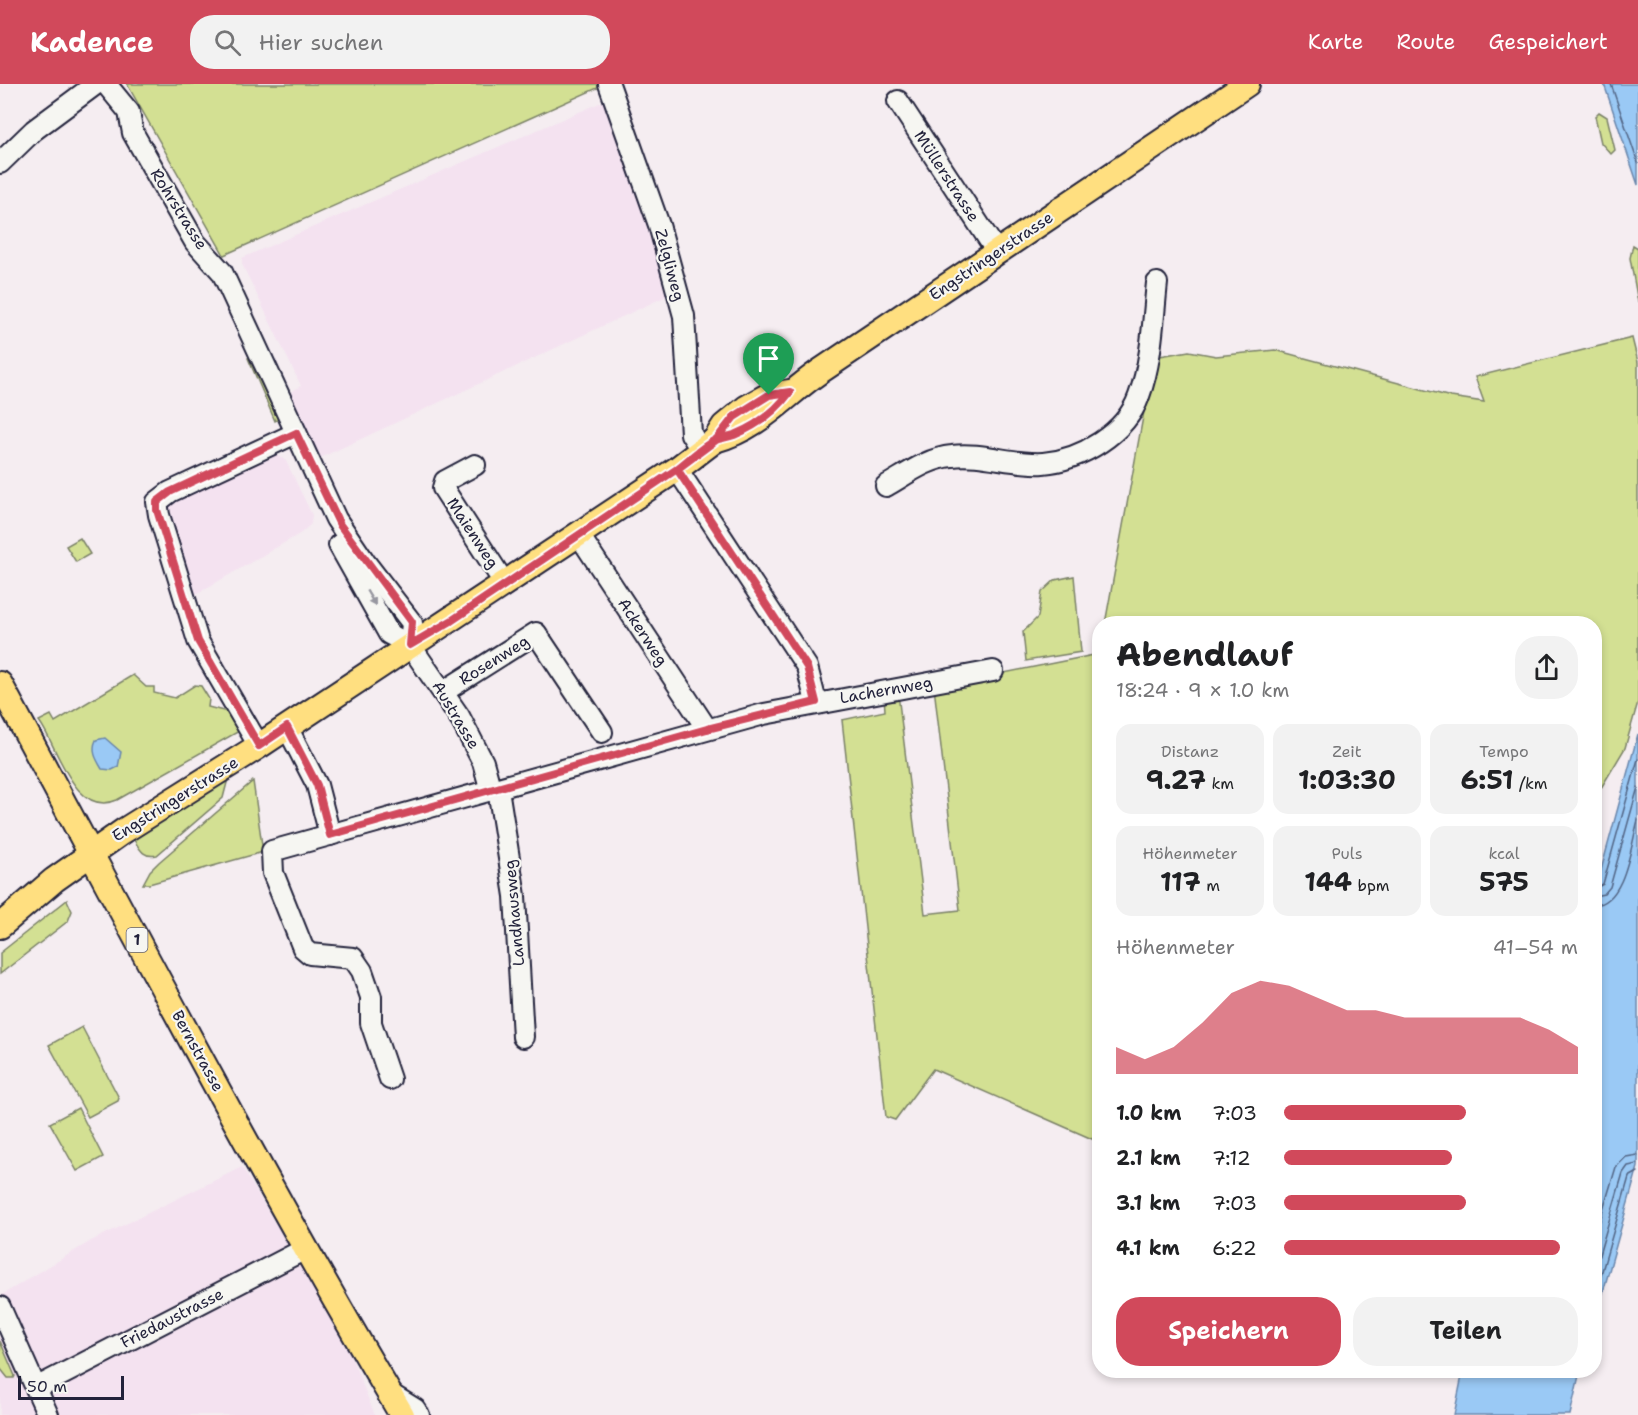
<!DOCTYPE html>
<html lang="de">
<meta charset="utf-8">
<style>
:root{--surface:#fff;--page:#f2f2f2;--text:#202124;--muted:#757577;--accent:#d1495b}
body{margin:0;font-family:"Shantell Sans",sans-serif;background:var(--page);color:var(--text);height:100vh;display:flex;flex-direction:column;font-size:22px;white-space:nowrap}
*{box-sizing:border-box;margin:0}
p{font-size:20px;color:var(--muted)}
.icon{flex:none;width:33px;height:33px;fill:none;stroke:currentColor;stroke-width:2;stroke-linecap:round;stroke-linejoin:round}
.map{position:relative;flex:1;overflow:hidden}
.side{position:absolute;left:1092px;top:532px;width:510px;height:762px;display:flex;flex-direction:column;background:var(--surface);border-radius:24px;box-shadow:0 3px 9px #0003}
.side>*{flex:none}
.scale{position:absolute;left:18px;bottom:15px;width:106px;box-sizing:border-box;padding-left:6px;border:3px solid #22223b;border-top:0;font-size:16px;line-height:21px;white-space:nowrap;color:#22223b;-webkit-text-stroke:4px #f6f6f2;paint-order:stroke}
.pin{position:absolute;display:grid;place-items:center;width:51px;height:51px;color:#fff;margin:-62px -26px;border-radius:50% 50% 50% 0;rotate:-45deg;box-shadow:0 0 6px #0007}
.pin .icon{rotate:45deg}
.round{display:grid;place-items:center;flex:none;width:63px;height:63px;border-radius:24px;background:var(--page)}
.summary{display:flex;align-items:center;justify-content:space-between;height:102px;padding:0 24px}
h1{font-size:33px;font-weight:700;line-height:45px}
.figures{display:grid;grid-template-columns:repeat(3,1fr);gap:9px;height:102px;padding:6px 24px}
.figures div{display:grid;align-content:center;border-radius:15px;background:var(--page);text-align:center}
.figures b{font-size:26px;font-weight:700}
.figures small{font-size:16px;font-weight:400}
.figures p{font-size:16px}
.chart{height:168px;padding:12px 24px}
.chart p{display:flex;justify-content:space-between}
.chart svg{width:100%;height:108px;margin-top:6px;fill:var(--accent);opacity:.7}
.primary-button{display:flex;gap:12px;margin-top:auto;padding:12px 24px}
.primary-button a{flex:1;height:69px;border-radius:24px;background:var(--accent);color:#fff;font-size:24px;font-weight:700;line-height:69px;text-align:center}
.primary-button a+a{background:var(--page);color:var(--text)}
ul{padding:0 24px;list-style:none;font-size:20px}
li{display:grid;grid-template-columns:96px 72px 1fr;align-items:center;height:45px}
li i{height:15px;border-radius:8px;background:var(--accent)}
header{display:flex;align-items:center;gap:36px;box-sizing:border-box;height:84px;padding:0 30px;background:var(--accent);color:#fff}
header strong{font-size:28px}
nav{display:flex;gap:33px;margin-inline-start:auto;font-size:21px}
.search{width:420px;height:54px;background:var(--page);display:flex;align-items:center;gap:15px;box-sizing:border-box;padding:0 21px;border-radius:24px;color:var(--muted);font-size:22px}
.map>svg:first-child{display:block}
</style>
<header>
<strong>Kadence</strong>
<div class="search"><svg class="icon" aria-label="search" viewBox="0 0 24 24"><circle cx="10" cy="10" r="6"/><path d="M15 15l6 6"/></svg>Hier suchen</div>
<nav><a>Karte</a><a>Route</a><a>Gespeichert</a></nav>
</header>
<div class="map">
<svg width="1638" height="1331" viewBox="0 0 1638 1331">
<rect width="100%" height="100%" fill="#f5edf1"/>
<filter id="ink" filterUnits="userSpaceOnUse"><feTurbulence type="fractalNoise" baseFrequency=".0167" numOctaves="2"/><feDisplacementMap in="SourceGraphic" scale="12" xChannelSelector="R" yChannelSelector="G"/><feConvolveMatrix kernelMatrix="1 2 1 2 8 2 1 2 1" color-interpolation-filters="sRGB"/></filter>
<g filter="url(#ink)">
<g fill="#f4e2f0">
<path d="M609,15L673,209L318,375L289,309L301,302L242,180V174Z"/>
<path d="M276,370L286,377L312,431L311,440L301,449L193,512L167,425L169,421L172,417Z"/>
<path d="M242,1083L346,1260L375,1331H0V1212L91,1157Z"/>
</g>
<g fill="#d3e093" stroke="#7a8167" stroke-width="1.5">
<path d="M127,0H601L602,2L224,171Z"/>
<path d="M1599,28L1607,33L1615,66L1611,70L1601,59L1595,32Z"/>
<path d="M1633,161L1638,164V218L1630,174Z"/>
<path d="M1632,254L1638,278V618L1625,664L1595,714L1594,540H1105L1154,273L1189,267L1216,272L1275,266L1451,313L1484,318L1475,293Z"/>
<path d="M253,273L283,333L275,337L248,274Z"/>
<path d="M80,454L90,470L76,478L66,462Z"/>
<path d="M1074,492L1081,568L1026,577L1023,548L1038,533L1042,508L1055,496Z"/>
<path d="M1099,570V1058L933,985L895,1036L886,1033L842,636L885,627L884,612L898,610L925,830L960,826L934,603Z"/>
<path d="M133,591L146,603H154V609L175,614L195,601L201,602L209,615L208,623L231,629L241,646L117,716C74,735 57,660 39,637L51,631L55,638Z"/>
<path d="M229,691L223,714L157,771C144,774 140,766 134,756Z"/>
<path d="M253,697L263,768L149,800H143L150,787L159,778Z"/>
<path d="M67,816L72,827L68,837L0,890V869Z"/>
<path d="M82,943L119,1014L118,1017L88,1033L49,961Z"/>
<path d="M78,1024L103,1073L77,1087L50,1039Z"/>
<path d="M0,1257L15,1292L14,1294H8L0,1284Z"/>
</g>
<g fill="#9ac9f5" stroke="#6a86ab" stroke-width="1.5">
<path d="M1604,0H1638V101Z"/>
<path d="M1638,650V1083L1595,1237V808Z"/>
<path d="M105,654L121,668L118,683L112,686L102,685C96,675 91,667 96,656Z"/>
<path d="M1463,1287H1580L1570,1331H1454Z"/>
</g>
<g fill="none" stroke-linecap="round" stroke-linejoin="round">
<g stroke="#526585" stroke-width="1.5">
<path d="M1611,0L1638,79"/>
<path d="M1594,805L1603,800L1638,675"/>
<path d="M1594,812L1604,810L1610,803L1638,703"/>
<path d="M1594,821C1625,820 1631,761 1638,736"/>
<path d="M1594,1156L1616,1083L1626,1073L1638,1071"/>
<path d="M1594,1188L1623,1089L1628,1082L1638,1080"/>
<path d="M1594,1215L1629,1093L1638,1088"/>
</g>
<g stroke="#22223b" stroke-width="24">
<g id="minor">
<path d="M106,0L129,28L133,49L195,158L222,188L336,435L365,478L412,539L410,561"/>
<path d="M609,0L659,141L684,232L691,350L702,367"/>
<path d="M898,17L997,168"/>
<path d="M0,79L34,46L96,0"/>
<path d="M475,381L445,397L443,404L505,500"/>
<path d="M677,385L807,583L816,618"/>
<path d="M886,402C907,390 928,374 952,372C982,368 1013,381 1043,379C1081,376 1126,349 1139,312C1152,277 1153,236 1157,199"/>
<path d="M579,451L707,645"/>
<path d="M339,461L389,550L410,561L459,632L483,678L491,707"/>
<path d="M443,608L536,549L602,648"/>
<path d="M287,643L317,701L330,751"/>
<path d="M259,662L198,557L159,431L157,418L170,408L296,349"/>
<path d="M498,705L515,812L523,953"/>
<path d="M390,995L371,939V913L362,887L353,874L310,870L303,864L273,789L272,767L764,630L993,587"/>
<path d="M0,1223L48,1331"/>
<path d="M36,1304L307,1164"/>
<path d="M389,1309L415,1325L419,1331"/>
</g>
</g>
<g stroke="#22223b" stroke-width="28">
<g id="major">
<path d="M715,356C759,344 783,313 819,288L1247,0"/>
<path d="M0,600C132,845 260,1092 402,1331"/>
<path d="M0,842L54,796L125,746L259,662L677,385L715,356L724,342L746,324L769,311L790,308"/>
</g>
</g>
<use href="#minor" stroke="#f6f6f2" stroke-width="20"/>
<use href="#major" stroke="#ffdf80" stroke-width="24"/>
</g>
<defs><path id="oneway-solid" d="M-6-.8H1V-3.2L6.5 0L1 3.2V.8H-6Z" transform="scale(1.5)"/></defs>
<use fill="#9797a0" href="#oneway-solid" transform="translate(371 514) rotate(59)"/>
</g>
<g fill="none" stroke-linecap="round" stroke-linejoin="round" filter="url(#ink)">
<g stroke="#fff" stroke-width="12">
<path id="route" d="M769,311L734,333L716,356L677,385L451,537L410,561L412,538L340,441L296,349L170,408L157,418V426L198,557L259,662L287,643L317,701L330,751L707,645L816,618L807,583L677,385C689,376 702,363 715,356C721,354 728,353 734,351C756,342 776,327 790,308L769,311"/>
</g>
<use href="#route" stroke="#d1495b" stroke-width="8"/>
</g>
<g text-anchor="middle" dominant-baseline="central" stroke-width="4.5" stroke-linejoin="round" paint-order="stroke">
<rect fill="#f6f6f2" stroke="#626272" stroke-width="1.5" x="126.5" y="844" width="21" height="24" rx="4.5"/>
<g font-size="15" font-weight="bold" fill="#22223b">
<text x="137" y="856">1</text>
</g>
<g font-size="16" fill="#22223b" stroke="#f6f6f2">
<text transform="translate(947 92) rotate(57)">Müllerstrasse</text>
<text transform="translate(179 125) rotate(58)">Rohrstrasse</text>
<text transform="translate(991 172) rotate(-34)">Engstringerstrasse</text>
<text transform="translate(670 181) rotate(75)">Zelgliweg</text>
<text transform="translate(473 449) rotate(57)">Maienweg</text>
<text transform="translate(643 548) rotate(57)">Ackerweg</text>
<text transform="translate(494 576) rotate(-32)">Rosenweg</text>
<text transform="translate(886 606) rotate(-10)">Lachernweg</text>
<text transform="translate(456 631) rotate(59)">Austrasse</text>
<text transform="translate(175 715) rotate(-32)">Engstringerstrasse</text>
<text transform="translate(514 829) rotate(-95)">Landhausweg</text>
<text transform="translate(198 967) rotate(61)">Bernstrasse</text>
<text transform="translate(172 1234) rotate(-27)">Friedaustrasse</text>
</g>
</g>
</svg>
<div class="scale">50 m</div>
<div class="pin" style="left:769px;top:311px;background:#1e9e55"><svg class="icon" aria-label="arrive" viewBox="0 0 24 24"><path d="M6 21V4h12l-3 4 3 4H6"/></svg></div>
<section class="side">
<div class="summary"><div><h1>Abendlauf</h1><p>18:24 · 9 × 1.0 km</p></div><a class="round"><svg class="icon" aria-label="share" viewBox="0 0 24 24"><path d="M12 15V3M7 8l5-5 5 5M5 13v7h14v-7"/></svg></a></div>
<div class="figures">
<div><p>Distanz</p><b>9.27<small> km</small></b></div>
<div><p>Zeit</p><b>1:03:30</b></div>
<div><p>Tempo</p><b>6:51<small> /km</small></b></div>
</div>
<div class="figures">
<div><p>Höhenmeter</p><b>117<small> m</small></b></div>
<div><p>Puls</p><b>144<small> bpm</small></b></div>
<div><p>kcal</p><b>575</b></div>
</div>
<div class="chart"><p><span>Höhenmeter</span>41–54 m</p>
<svg viewBox="0 0 160 44" preserveAspectRatio="none"><path d="M0 44V33L10 38L20 33L30 23L40 11L50 6L60 8L70 13L80 18L90 18L100 21L110 21L120 21L130 21L140 21L150 26L160 33V44z"/></svg>
</div>
<ul>
<li><b>1.0 km</b>7:03<i style="width:62%"></i></li>
<li><b>2.1 km</b>7:12<i style="width:57%"></i></li>
<li><b>3.1 km</b>7:03<i style="width:62%"></i></li>
<li><b>4.1 km</b>6:22<i style="width:94%"></i></li>
</ul>
<div class="primary-button"><a>Speichern</a><a>Teilen</a></div>
</section>
</div>
